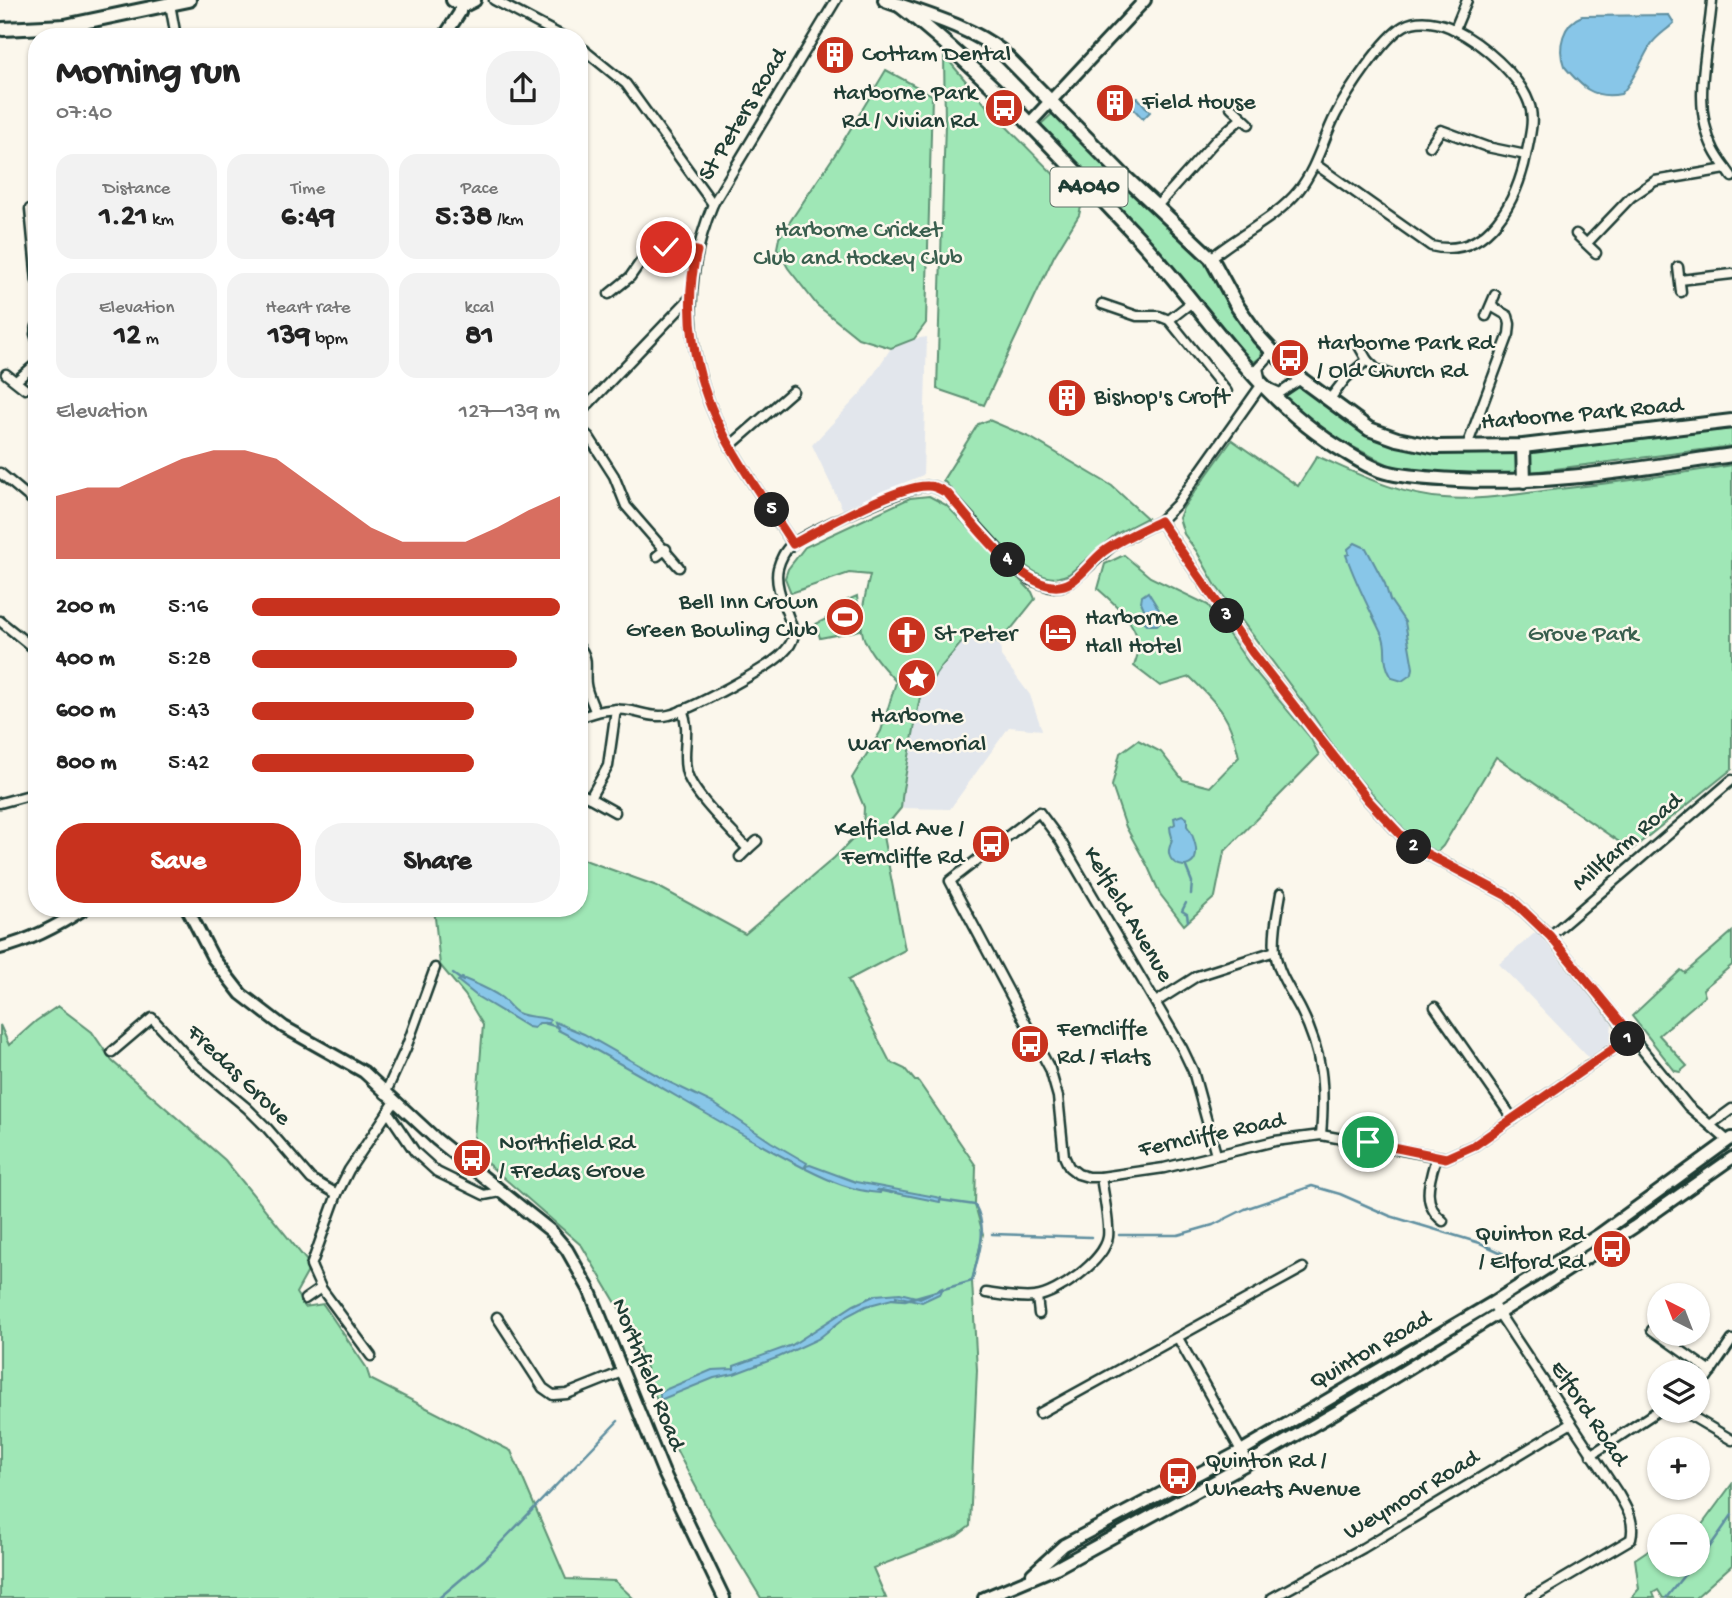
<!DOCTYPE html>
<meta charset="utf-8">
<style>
:root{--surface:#fff;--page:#f2f2f2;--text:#222;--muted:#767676;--accent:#c8321e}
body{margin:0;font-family:"Gochi Hand",sans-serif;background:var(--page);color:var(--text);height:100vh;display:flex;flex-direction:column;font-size:26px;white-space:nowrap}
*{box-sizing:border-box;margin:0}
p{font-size:23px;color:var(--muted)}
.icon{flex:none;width:38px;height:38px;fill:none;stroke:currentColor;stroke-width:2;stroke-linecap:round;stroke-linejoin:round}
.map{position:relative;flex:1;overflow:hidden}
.panel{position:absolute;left:28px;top:28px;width:560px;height:889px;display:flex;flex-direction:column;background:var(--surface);border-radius:28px;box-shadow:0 2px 5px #0004}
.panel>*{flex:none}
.needle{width:46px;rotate:318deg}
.tools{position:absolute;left:1647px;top:1283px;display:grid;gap:14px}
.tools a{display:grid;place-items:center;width:63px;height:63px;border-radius:50%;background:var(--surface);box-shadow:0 2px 5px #0004;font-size:35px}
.pin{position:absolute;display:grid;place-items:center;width:60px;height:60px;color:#fff;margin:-30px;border:4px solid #fff;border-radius:50%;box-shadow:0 2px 7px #0007}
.km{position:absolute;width:35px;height:35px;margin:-18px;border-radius:50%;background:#222;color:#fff;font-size:19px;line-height:35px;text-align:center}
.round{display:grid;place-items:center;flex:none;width:74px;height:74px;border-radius:28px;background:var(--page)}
.summary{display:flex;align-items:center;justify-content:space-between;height:119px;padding:0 28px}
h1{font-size:38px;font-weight:700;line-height:52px}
.stats{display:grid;grid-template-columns:repeat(3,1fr);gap:10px;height:119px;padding:7px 28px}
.stats div{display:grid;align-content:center;border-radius:18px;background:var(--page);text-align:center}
.stats b{font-size:30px;font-weight:700}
.stats small{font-size:19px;font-weight:400}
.stats p{font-size:19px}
.chart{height:196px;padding:14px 28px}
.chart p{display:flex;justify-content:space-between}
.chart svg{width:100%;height:126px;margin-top:7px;fill:var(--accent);opacity:.7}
.cta{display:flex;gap:14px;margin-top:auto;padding:14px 28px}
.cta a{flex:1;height:80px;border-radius:28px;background:var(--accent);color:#fff;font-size:28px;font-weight:700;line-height:80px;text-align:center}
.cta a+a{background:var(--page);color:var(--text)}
ul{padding:0 28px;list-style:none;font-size:23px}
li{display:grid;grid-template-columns:112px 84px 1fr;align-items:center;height:52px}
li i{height:18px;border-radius:9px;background:var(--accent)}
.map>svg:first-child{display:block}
</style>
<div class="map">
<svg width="1732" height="1598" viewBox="0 0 1732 1598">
<rect width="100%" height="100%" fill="#fbf7ec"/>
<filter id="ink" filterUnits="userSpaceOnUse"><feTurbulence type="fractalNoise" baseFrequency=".0143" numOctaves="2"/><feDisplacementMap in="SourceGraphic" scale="14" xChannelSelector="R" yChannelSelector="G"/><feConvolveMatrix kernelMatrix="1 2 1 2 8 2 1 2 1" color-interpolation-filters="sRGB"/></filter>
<g filter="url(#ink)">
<g fill="#e2e6ec">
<path d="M927,337L923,475L882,492L844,512L812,445L862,392L891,348L914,339Z"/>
<path d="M966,637L1000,643L1001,656L1030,695L1042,730L1009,727L950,809L901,808L903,789L920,697L941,667Z"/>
<path d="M1537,931L1612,1023L1610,1043L1589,1058L1499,964Z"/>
</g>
<g fill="#9fe7b6" stroke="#5f9275" stroke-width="2">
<path d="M944,55L990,110L1082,203L1079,215L1054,256L984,405L937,389L945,123Z"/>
<path d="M886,70L932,95L926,323L914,339L891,348L858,338L817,305L788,268L777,248L779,238L836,153Z"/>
<path d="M1054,112L1205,257L1263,347L1261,357L1254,362L1246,361L1166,259L1040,125Z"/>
<path d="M1301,385L1403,444L1536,449L1732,429V446L1516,474L1457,475L1391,466L1327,434L1283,398Z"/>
<path d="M989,420L1031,438L1112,486L1147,518L1116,534L1069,574C1061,577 1055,579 1047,577C1016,570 966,505 943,480L978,424Z"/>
<path d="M1232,440L1298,486L1317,456C1358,474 1398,495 1444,498C1479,501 1516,494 1551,490C1612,483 1672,475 1732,465V769L1631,850L1496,757L1443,846L1437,852L1415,842L1344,762L1313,716L1216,586L1197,552L1184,534L1179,518L1183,508Z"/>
<path d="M929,496L946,505L1032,592L1035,599L1000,643L966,637L941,667L920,697L903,789L901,808L882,831L905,950L848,980L890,1062L905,1069L915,1081H918L976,1166L975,1205L983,1234L972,1281L977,1370L970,1526L957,1536L873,1568L886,1598H761L715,1523L668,1434L635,1335L582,1246L473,1151L483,1025L465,995L440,965L434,908H579V858L657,886L745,934L834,858L863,829L864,807L852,778L881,731L896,682C885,669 864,648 862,631C860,614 866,592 870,575L849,573L791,593L785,578L788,569L805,547L910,498Z"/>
<path d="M1124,555L1150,577L1208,605L1253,669L1310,737L1319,755L1224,852L1215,897L1184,925L1160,894L1148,867L1126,827L1112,786L1120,753L1138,740L1161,752L1183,780L1210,787L1239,757C1230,716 1220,706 1190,677L1160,686L1134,666C1136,659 1140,650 1139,644C1135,621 1114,603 1098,589L1105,564Z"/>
<path d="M857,596L861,630L820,638L816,624L832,616V607Z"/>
<path d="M1732,932V965L1703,989L1705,996L1659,1035L1687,1066L1680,1072L1675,1071L1632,1016L1681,970L1685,973Z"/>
<path d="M58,1006L92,1032L112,1061L225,1160L311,1266L296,1293L305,1307L323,1304L366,1367L370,1379L511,1451L566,1579L615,1581L633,1598H0V1025L9,1045L36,1021Z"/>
<path d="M1732,1484V1565L1695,1598H1663L1658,1590L1653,1593L1655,1598H1631L1639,1589L1635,1559L1653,1547L1656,1552H1659V1564H1698V1530Z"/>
</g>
<g fill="#88c6e8" stroke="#5e8fa0" stroke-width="2">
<path d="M1669,15L1674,23C1666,31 1656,36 1650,46C1640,62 1635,80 1621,94C1593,100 1581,86 1564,66C1557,47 1563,23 1582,16Z"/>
<path d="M1138,98L1150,112L1143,119L1130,105L1132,99Z"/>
<path d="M1355,543L1366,548L1385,584L1390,600L1405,622L1413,668L1412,674L1402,681L1392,678C1380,659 1389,649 1382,635C1369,608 1356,584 1346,555L1349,554L1348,549Z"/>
<path d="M1148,592L1163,616V620L1157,625H1148L1142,619L1145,611L1141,602L1142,596Z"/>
<path d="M1182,815L1187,818V826C1191,831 1192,834 1194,840C1205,873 1171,871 1169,853C1168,848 1172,843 1172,837C1171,834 1170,831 1170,827L1175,824L1174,818Z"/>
<path d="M462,978C476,984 490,989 502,998C508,1003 511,1009 518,1013C529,1018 539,1016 550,1020L549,1023H539L534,1028L528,1027L478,997L458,981Z"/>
<path d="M555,1022L584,1034L669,1082L713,1103L771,1142L807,1163L804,1168C720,1125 642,1073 558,1030Z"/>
<path d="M810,1165L856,1182L941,1198L940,1202L881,1190L880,1193C852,1191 830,1181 806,1169V1166Z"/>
<path d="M942,1288L941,1293L922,1302L896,1296V1298L866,1306L847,1316L818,1339L779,1357L734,1374L714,1378L660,1400V1392L712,1370L734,1369V1366L792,1345L854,1305L876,1295L900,1293L920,1298Z"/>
</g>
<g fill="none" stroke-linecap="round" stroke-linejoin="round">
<g stroke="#5e8fa0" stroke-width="2.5">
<path d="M1186,867L1192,882L1191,894"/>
<path d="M1186,903L1182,911L1187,914L1188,921"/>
<path d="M453,974L463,981"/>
<path d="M544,1023L558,1027"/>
<path d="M877,1190L892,1193"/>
<path d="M992,1234L1091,1237"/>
<path d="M1119,1235H1178L1213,1225L1245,1209L1312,1186L1340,1194L1390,1216L1480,1243L1515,1259"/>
<path d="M892,1299L905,1300L972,1281C978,1255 989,1230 975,1205L940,1200"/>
<path d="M1698,1560L1709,1548L1732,1515"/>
<path d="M439,1598L485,1559L618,1421"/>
<path d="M1666,1598L1693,1564"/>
</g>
<g stroke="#1f3d34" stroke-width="13">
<g id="street">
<path d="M494,0L564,37"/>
<path d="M1712,0C1709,48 1690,104 1714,150C1719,160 1726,168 1732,177"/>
<path d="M170,4L176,37"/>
<path d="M1455,29L1467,0"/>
<path d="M579,46L626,84L713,204"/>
<path d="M579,59L585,50"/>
<path d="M1231,107L1249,124"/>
<path d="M1430,146L1441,130L1487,147L1526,155"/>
<path d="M1157,206L1216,140L1242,118"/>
<path d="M30,209L37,281"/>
<path d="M1576,234L1596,253"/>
<path d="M1587,243L1631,197L1655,181L1726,169"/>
<path d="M1211,258C1239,234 1276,219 1299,190C1317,167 1323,139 1336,114C1348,91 1383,38 1404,26C1419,18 1441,22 1455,30C1482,43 1519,75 1529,103C1535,118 1530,136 1527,151C1518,198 1489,260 1431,246L1315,164"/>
<path d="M1678,267L1681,292"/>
<path d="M1680,280L1732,274"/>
<path d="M609,294L630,277L644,257L655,251L675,247L697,251"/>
<path d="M1102,304L1137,316H1159L1169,320L1192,302"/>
<path d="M1486,316L1495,295"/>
<path d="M1169,320L1227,392"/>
<path d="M37,326L35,334L37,340"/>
<path d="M1359,346L1367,360"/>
<path d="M6,374L25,389"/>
<path d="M16,381L37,363"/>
<path d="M1261,382L1258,368L1273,352"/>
<path d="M1271,389L1280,393L1301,379"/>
<path d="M1329,400L1346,378L1367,360L1376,369L1390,374"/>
<path d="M579,414L691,297"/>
<path d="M579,428L589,437L614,476L626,506L679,567"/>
<path d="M730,446L793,391"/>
<path d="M1467,446L1509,334L1510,324L1508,316L1491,306"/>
<path d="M0,473L37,504"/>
<path d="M1160,521L1252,652L1368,800L1410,845L1509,897L1550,936L1688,1106L1728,1141"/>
<path d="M793,544C769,507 742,470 722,431C684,358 682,279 713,204L836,0"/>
<path d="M657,556L666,549"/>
<path d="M0,621L37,651"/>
<path d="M579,647C590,658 584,671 586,684C587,694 592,702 595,711"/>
<path d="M682,710C691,729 682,749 686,769C689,791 731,830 748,849L740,857"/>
<path d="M579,718C597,711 613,707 632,711C644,714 657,718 669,715C690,710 769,668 783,653C789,647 792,643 794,635C790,614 773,589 778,568C780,560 785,550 791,545C810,531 907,485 928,486C936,486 941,490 948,494L1016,569L1031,580L1050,587L1061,586L1072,581L1114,544L1160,521L1177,504L1262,384"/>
<path d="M579,793L590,798L608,766L616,709"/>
<path d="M590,798L615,812"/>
<path d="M0,803L37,793"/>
<path d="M748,849L757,841"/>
<path d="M1281,893C1278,912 1273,932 1275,952C1278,974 1291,991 1301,1010C1323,1054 1325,1087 1321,1135"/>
<path d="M1550,936L1732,780"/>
<path d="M1156,1002L1197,976L1275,951"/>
<path d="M1435,1007L1513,1119"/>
<path d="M112,1052L152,1018L193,1063L247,1108L267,1128L311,1179L337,1194"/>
<path d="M385,1094L406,1048L435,968"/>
<path d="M388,1112L415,1152L437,1172L484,1195L500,1192"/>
<path d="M1710,1125L1732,1109"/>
<path d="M1216,1154L1193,1071L1182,1048L1060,840L1039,812L950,881L1050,1069L1058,1097L1064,1156L1069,1167L1078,1174L1088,1177H1101L1164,1168L1275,1141L1321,1135L1446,1158L1475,1145L1632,1036"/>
<path d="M1436,1158C1429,1181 1421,1204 1443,1221"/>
<path d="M986,1293C1002,1295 1019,1299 1035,1297C1058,1294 1104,1261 1108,1237C1110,1224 1103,1192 1101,1177"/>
<path d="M1037,1297L1039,1314"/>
<path d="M305,1299L321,1288"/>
<path d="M1492,1303L1619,1495C1628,1511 1635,1521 1631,1539L1531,1598"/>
<path d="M497,1317L543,1388L553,1395L567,1394L622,1372"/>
<path d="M1652,1330L1711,1372"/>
<path d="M1178,1338L1248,1463"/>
<path d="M371,1356L321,1288L311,1266L337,1194L349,1170L394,1103"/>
<path d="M1698,1384L1707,1377L1732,1340"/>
<path d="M1681,1410L1732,1440"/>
<path d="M1040,1413L1303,1268"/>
<path d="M1591,1455L1659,1410"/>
<path d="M1272,1598L1363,1548L1570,1424"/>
</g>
</g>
<g stroke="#1f3d34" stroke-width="16">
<g id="secondary">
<path d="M444,37L460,12V4"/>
<path d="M1029,124L1145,0"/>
<path d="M187,908L213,958L241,994L284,1027L364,1072L436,1139L551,1231L567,1250L589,1289L663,1471L724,1598"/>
<path d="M0,948C32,940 58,926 85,908"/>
<path d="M1032,1574L1064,1545L1241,1451L1492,1303L1600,1234L1732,1138"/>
<path d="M984,1598L1056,1568L1248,1463L1357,1400L1540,1288L1634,1227L1732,1158"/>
</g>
</g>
<g stroke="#1f3d34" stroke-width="18">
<g id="primary">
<path d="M453,0L464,5L474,0"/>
<path d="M885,0C925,15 967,25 1001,51L1124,176L1211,258L1237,306L1259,337L1273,352L1301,379L1369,429L1397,439L1436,447L1523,446L1732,421"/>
<path d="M899,5C984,71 1057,152 1131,230C1204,306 1253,398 1347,453C1360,461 1375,470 1390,473C1412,478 1436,479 1458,480C1551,485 1641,468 1732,455"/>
<path d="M3,29L65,26L189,0"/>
<path d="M1523,446L1524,481"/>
</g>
</g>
<use href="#street" stroke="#fbf7ec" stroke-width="8"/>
<use href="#secondary" stroke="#fbf7ec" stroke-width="10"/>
<use href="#primary" stroke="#fbf7ec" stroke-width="12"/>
</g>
</g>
<g fill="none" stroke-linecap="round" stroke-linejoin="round" filter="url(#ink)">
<g stroke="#fff" stroke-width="14">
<path id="route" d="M666,247L697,251C682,309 694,376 721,429C741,469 769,506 793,544C822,528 898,485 928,486C936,486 941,490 948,494C971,520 1032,606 1071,582C1083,574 1092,561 1103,552C1120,539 1141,531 1160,521L1252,652L1368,800L1410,845L1509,897L1550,936L1632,1036L1475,1145L1446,1158L1368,1142"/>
</g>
<use href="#route" stroke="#c8321e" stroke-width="9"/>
</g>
<defs>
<g id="building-disc" transform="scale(2.0125)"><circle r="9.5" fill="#c8321e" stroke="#fbf7ec"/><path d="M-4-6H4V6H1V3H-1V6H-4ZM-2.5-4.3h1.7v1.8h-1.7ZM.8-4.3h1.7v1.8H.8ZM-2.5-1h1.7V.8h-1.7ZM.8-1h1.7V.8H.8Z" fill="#fff"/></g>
<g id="bus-disc" transform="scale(2.0125)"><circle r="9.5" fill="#c8321e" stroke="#fbf7ec"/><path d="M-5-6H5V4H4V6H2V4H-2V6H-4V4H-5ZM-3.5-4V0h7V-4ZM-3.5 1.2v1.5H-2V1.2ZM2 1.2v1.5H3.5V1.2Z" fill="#fff"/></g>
<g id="stadium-disc" transform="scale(2.0125)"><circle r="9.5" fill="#c8321e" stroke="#fbf7ec"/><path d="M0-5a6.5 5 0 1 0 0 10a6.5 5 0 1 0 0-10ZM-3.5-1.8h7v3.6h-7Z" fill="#fff"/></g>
<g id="hotel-disc" transform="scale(2.0125)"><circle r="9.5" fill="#c8321e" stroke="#fbf7ec"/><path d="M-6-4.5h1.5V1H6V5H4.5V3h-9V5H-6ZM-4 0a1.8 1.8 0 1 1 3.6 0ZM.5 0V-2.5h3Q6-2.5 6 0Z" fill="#fff"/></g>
<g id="church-disc" transform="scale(2.0125)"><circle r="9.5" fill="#c8321e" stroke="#fbf7ec"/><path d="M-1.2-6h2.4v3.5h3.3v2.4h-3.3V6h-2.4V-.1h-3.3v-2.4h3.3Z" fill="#fff"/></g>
<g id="sight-disc" transform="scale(2.0125)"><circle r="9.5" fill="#c8321e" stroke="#fbf7ec"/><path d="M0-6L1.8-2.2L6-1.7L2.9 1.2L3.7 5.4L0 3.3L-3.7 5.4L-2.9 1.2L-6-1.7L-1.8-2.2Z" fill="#fff"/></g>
</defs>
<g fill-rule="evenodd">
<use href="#building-disc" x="835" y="55"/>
<use href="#building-disc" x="1115" y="103"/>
<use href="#bus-disc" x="1004" y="108"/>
<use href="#bus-disc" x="1290" y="358"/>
<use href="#building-disc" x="1067" y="398"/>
<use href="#stadium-disc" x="845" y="617"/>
<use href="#hotel-disc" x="1058" y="633"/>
<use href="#church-disc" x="907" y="635"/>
<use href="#sight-disc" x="917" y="678"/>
<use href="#bus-disc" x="991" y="844"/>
<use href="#bus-disc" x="1030" y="1044"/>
<use href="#bus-disc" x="472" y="1158"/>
<use href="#bus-disc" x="1612" y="1249"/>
<use href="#bus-disc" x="1178" y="1476"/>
</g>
<g text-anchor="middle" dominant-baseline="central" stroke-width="5" stroke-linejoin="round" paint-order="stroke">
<rect fill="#fbf7ec" stroke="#61756b" stroke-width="2" x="1050.5" y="167.5" width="77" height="39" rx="5"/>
<g font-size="23" font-weight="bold" fill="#1f3d34">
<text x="1089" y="187">A4040</text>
</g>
<g font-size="24" fill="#1f3d34" stroke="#fbf7ec" text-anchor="start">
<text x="862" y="55">Cottam Dental</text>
<text x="977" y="94" text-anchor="end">Harborne Park<tspan x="977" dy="28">Rd / Vivian Rd</tspan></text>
<text x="1142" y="103">Field House</text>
<text x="1317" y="344">Harborne Park Rd<tspan x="1317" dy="28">/ Old Church Rd</tspan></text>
<text x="1094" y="398">Bishop's Croft</text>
<text x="818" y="603" text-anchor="end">Bell Inn Crown<tspan x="818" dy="28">Green Bowling Club</tspan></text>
<text x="1085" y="619">Harborne<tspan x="1085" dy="28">Hall Hotel</tspan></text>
<text x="934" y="635">St Peter</text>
<text x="917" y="717" text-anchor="middle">Harborne<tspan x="917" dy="28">War Memorial</tspan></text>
<text x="964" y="830" text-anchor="end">Kelfield Ave /<tspan x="964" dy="28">Ferncliffe Rd</tspan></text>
<text x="1057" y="1030">Ferncliffe<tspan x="1057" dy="28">Rd / Flats</tspan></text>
<text x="499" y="1144">Northfield Rd<tspan x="499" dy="28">/ Fredas Grove</tspan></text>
<text x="1585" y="1235" text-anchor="end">Quinton Rd<tspan x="1585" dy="28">/ Elford Rd</tspan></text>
<text x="1205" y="1462">Quinton Rd /<tspan x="1205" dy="28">Wheats Avenue</tspan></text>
</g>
<g font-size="24" fill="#1f3d34" stroke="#fbf7ec">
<text transform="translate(744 115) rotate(-59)">St Peters Road</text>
<text transform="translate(1582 415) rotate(-5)">Harborne Park Road</text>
<text transform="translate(1628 843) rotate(-41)">Millfarm Road</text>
<text transform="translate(1127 915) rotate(59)">Kelfield Avenue</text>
<text transform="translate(238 1076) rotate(44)">Fredas Grove</text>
<text transform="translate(1212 1136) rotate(-12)">Ferncliffe Road</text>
<text transform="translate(1371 1351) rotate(-30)">Quinton Road</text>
<text transform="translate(647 1375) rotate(68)">Northfield Road</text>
<text transform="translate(1588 1414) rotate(56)">Elford Road</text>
<text transform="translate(1412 1496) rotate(-31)">Weymoor Road</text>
</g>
<g font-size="24" fill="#395f4e" stroke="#fbf7ec">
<text x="858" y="231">Harborne Cricket<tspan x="858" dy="28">Club and Hockey Club</tspan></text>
<text x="1583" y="635">Grove Park</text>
</g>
</g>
</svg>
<div class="tools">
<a><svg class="needle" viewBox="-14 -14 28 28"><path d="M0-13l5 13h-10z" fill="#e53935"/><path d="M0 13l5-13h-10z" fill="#767676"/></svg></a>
<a><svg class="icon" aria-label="layers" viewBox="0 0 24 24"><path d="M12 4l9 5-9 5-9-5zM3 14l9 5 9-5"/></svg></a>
<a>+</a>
<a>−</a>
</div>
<div class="pin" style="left:1368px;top:1142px;background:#1e9e55"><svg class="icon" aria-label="arrive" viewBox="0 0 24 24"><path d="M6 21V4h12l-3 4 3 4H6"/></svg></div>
<div class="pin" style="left:666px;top:247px;background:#d93025"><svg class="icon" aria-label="check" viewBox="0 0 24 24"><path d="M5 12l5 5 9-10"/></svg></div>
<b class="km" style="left:1628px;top:1039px">1</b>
<b class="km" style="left:1414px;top:847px">2</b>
<b class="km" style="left:1227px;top:616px">3</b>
<b class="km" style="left:1008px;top:560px">4</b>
<b class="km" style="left:772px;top:510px">5</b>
<section class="panel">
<div class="summary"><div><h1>Morning run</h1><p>07:40</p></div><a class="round"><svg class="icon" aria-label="share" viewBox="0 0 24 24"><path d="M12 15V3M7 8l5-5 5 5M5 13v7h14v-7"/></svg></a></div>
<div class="stats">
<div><p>Distance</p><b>1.21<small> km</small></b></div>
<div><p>Time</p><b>6:49</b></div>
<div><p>Pace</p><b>5:38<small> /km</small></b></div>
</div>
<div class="stats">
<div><p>Elevation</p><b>12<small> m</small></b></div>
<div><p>Heart rate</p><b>139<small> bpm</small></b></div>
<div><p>kcal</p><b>81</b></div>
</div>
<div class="chart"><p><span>Elevation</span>127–139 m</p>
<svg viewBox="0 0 160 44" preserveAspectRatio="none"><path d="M0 44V22L10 19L20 19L30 14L40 9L50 6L60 6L70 9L80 17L90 25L100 33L110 38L120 38L130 38L140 33L150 27L160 22V44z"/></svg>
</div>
<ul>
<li><b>200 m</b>5:16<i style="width:100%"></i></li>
<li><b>400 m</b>5:28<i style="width:86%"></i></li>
<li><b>600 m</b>5:43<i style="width:72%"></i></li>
<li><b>800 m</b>5:42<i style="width:72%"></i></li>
</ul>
<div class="cta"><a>Save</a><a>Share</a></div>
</section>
</div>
